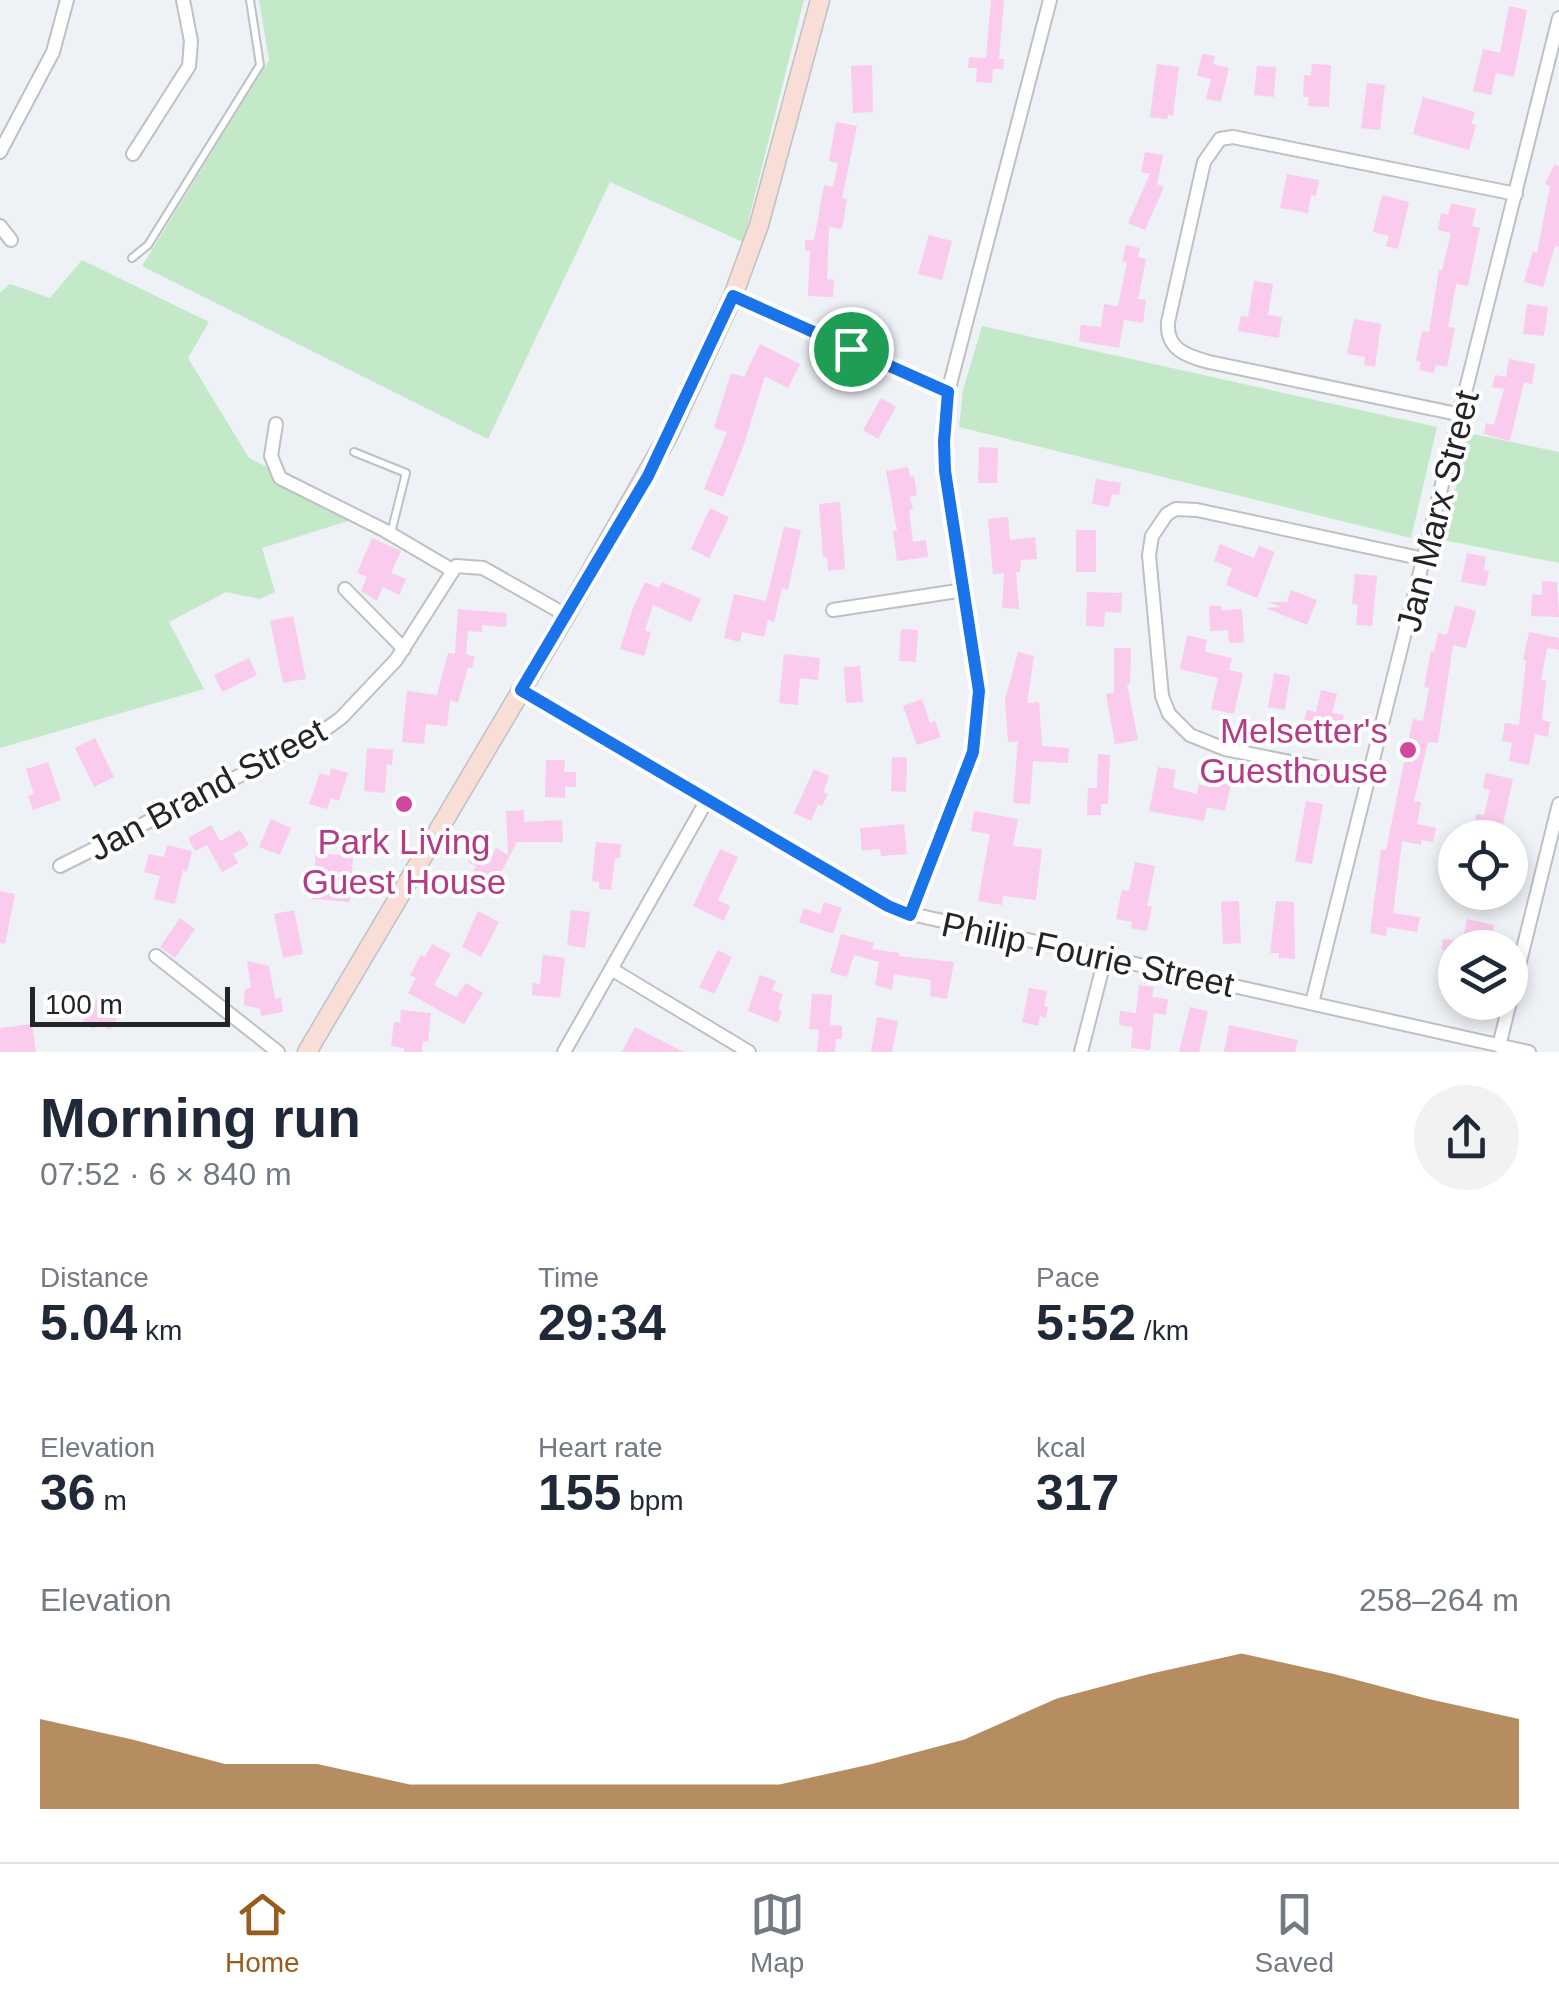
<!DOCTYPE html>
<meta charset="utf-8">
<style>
:root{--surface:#fff;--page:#f2f2f3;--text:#1f2937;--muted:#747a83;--line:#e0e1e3;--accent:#985d1d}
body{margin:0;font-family:Helvetica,sans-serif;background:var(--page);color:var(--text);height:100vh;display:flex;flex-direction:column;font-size:38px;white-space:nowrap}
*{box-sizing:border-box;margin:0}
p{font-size:32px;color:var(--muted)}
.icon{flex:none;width:55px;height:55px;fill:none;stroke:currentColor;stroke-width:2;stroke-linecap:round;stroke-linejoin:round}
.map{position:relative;height:1052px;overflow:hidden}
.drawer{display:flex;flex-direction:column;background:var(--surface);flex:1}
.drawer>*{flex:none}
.tools{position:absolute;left:1438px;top:820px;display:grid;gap:20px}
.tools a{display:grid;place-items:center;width:90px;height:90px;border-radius:50%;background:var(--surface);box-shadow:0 5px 15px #0003;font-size:50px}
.scale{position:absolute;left:30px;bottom:25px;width:200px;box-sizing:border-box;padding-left:10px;border:5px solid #232426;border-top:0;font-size:28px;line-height:35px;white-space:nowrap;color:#232426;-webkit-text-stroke:8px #fefefe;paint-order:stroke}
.pin{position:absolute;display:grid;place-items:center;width:85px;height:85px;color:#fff;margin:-42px;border:5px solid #fff;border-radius:50%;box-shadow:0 2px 10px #0007}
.round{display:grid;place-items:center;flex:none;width:105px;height:105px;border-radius:52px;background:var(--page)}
.overview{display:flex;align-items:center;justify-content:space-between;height:170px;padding:0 40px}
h1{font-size:55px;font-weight:700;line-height:75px}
.stats{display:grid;grid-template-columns:repeat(3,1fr);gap:15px;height:170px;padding:10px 40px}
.stats div{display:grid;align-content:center}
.stats b{font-size:50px;font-weight:700}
.stats small{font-size:28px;font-weight:400}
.stats p{font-size:28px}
.chart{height:280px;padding:20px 40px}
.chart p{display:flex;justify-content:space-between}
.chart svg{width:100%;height:180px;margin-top:10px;fill:var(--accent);opacity:.7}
.menu{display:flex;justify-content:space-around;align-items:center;height:140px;border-top:2px solid var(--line);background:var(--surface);font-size:28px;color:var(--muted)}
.menu a{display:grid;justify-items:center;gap:5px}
.menu .selected{color:var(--accent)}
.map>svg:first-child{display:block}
</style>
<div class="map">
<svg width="1559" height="1052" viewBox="0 0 1559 1052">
<rect width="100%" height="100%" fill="#eef1f5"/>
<g fill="#c3e9c9">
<path d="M259,0H804L743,242L610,182L488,439L142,266L269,60Z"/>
<path d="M82,260L209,322L188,358L249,458L364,516L262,548L275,592L260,599L226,592L169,622L204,689L0,748V293L10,284L50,298Z"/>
<path d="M982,326L1437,427L1411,538L959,427L963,390Z"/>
<path d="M1468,433L1559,452V563L1444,540Z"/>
</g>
<g fill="#facbec">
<path d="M991,0H1004L999,59H1004L1003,69H993L992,83L976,82L977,68H968L969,57L986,58Z"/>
<path d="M1509,6L1527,10L1514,77L1496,73L1491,95L1473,91L1483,49L1500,53Z"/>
<path d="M1202,54L1215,56L1213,64L1229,68L1221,102L1206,99L1211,79L1197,76Z"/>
<path d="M1157,64L1179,67L1173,116L1168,115L1167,119L1150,117Z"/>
<path d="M1312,64L1331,65L1329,107L1308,106L1309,97H1303L1304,75L1311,76Z"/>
<path d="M872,65L873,112L853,113L851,66Z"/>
<path d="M1257,66L1276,67L1274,97L1254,95Z"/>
<path d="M1367,83L1385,85L1380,130L1361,128Z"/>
<path d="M1423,97L1475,112L1471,124L1476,125L1469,150L1413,134Z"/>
<path d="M836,122L857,126L842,198L847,199L842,229L829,227L827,279L834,280L833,297L808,296L810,251L805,250V240H814L824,185L833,187L838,163L829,161Z"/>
<path d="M1145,152L1163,155L1157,184L1164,187L1145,230L1128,223L1150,174L1141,172Z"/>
<path d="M1554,165L1559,166V247L1555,246L1543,287L1524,282L1533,251L1537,253L1550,186L1545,184Z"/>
<path d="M1287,174L1319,180L1316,196L1311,195L1308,213L1280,208Z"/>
<path d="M1382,195L1409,202L1398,249L1386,246L1389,236L1373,232Z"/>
<path d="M1451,203L1476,209L1472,226L1480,228L1468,286L1456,284L1448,327L1455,328L1447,367L1436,365L1434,373L1419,370L1421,362L1416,361L1422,331L1429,332L1439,270L1442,271L1451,233L1438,230L1441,213L1448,215Z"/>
<path d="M929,235L952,241L942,280L918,274Z"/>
<path d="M1126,245L1140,248L1138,257L1146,259L1138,299L1146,300L1143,323L1124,320L1119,348L1079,341L1081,325L1101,327L1104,304L1118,306L1127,262L1122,261Z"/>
<path d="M1254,281L1273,284L1268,315L1282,317L1279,338L1238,331L1241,316L1248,317Z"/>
<path d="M1527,304L1548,307L1544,336L1523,334Z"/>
<path d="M1354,319L1381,324L1375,367L1364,365L1365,357L1347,354Z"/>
<path d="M760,344L800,364L788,388L765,376L743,447L723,497L704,489L727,432L714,428L731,373L744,377Z"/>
<path d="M1509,359L1535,364L1532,384L1524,382L1510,441L1484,434L1486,423L1494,425L1504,389L1492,387L1495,375L1506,377Z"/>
<path d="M881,398L896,407L878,439L863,430Z"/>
<path d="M979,447L998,448L997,483H978Z"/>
<path d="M908,467L910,477L914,476L917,495L910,497L913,510H909L913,542L926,540L928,557L897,561L893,531H897L886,471Z"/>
<path d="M1096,479L1121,483L1119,495L1112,494L1109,507L1092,504Z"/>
<path d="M840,502L845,569L828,571L827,557H823L819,504Z"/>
<path d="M710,508L729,517L709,558L691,549Z"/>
<path d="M1008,517L1010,540L1035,537L1037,559L1021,560L1020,572H1016L1019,609L1002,608L1004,573L993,574L988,519Z"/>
<path d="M784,527L801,530L788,590L782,588L774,622L768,620L764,637L742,632L740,642L724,638L734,594L766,601Z"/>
<rect x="1076" y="530" width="20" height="42"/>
<path d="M372,538L401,551L391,573L406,579L399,595L383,587L377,601L361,591L367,577L357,573Z"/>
<path d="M1220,544L1254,558L1259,546L1275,552L1257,598L1226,585L1232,568L1214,561Z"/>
<path d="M1467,553L1486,557L1484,570L1489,571L1486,586L1461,582Z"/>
<path d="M1355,574L1377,576L1372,626L1356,625L1358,605L1352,604Z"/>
<path d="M1542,581L1557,582L1559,617L1531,616L1532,594L1542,595Z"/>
<path d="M645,582L659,588L662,582L701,599L691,622L653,605L645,630L651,632L644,656L620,649L633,608Z"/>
<path d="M1291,590L1317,600L1307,625L1266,608L1281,607L1269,602H1287Z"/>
<path d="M1087,592L1122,593L1121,613L1105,612L1104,627L1086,626Z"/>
<path d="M1455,605L1476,611L1466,648L1453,645L1438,743L1428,742L1414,801L1421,802L1417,824L1436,828L1433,842L1421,840V845L1402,841L1393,913L1420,917L1417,932L1387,927L1386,936L1370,933L1381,850H1386L1413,719L1423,721L1429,688L1424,687L1431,651L1434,652L1438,633L1447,635Z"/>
<path d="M1209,606H1221V610L1242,609L1244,642L1229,643L1228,630L1210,631Z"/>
<path d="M458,609L507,613L506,627L482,625V632L468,631L466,654L475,657L472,668L468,667L458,703L450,700L447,726L426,724L424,744L402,742L407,691L437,695L448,653L455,654Z"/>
<path d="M293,616L306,679L283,683L270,621Z"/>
<path d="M901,629L918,630L916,662L899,661Z"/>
<path d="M1529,632L1559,638V650L1547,648L1541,680H1546L1542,720L1550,722L1548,737L1535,734L1529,765L1509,761L1512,743L1502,741L1505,723L1519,725L1526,661L1523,660Z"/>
<path d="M1187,635L1207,640L1205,652L1232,658L1229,670L1243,673L1234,714L1211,709L1218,678L1180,669Z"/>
<path d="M1114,648H1131L1130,684H1127L1138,740L1115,744L1106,694L1114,693Z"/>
<path d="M1018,652L1034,656L1027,703L1039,702L1042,746L1069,748L1068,763L1033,761L1030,804L1013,803L1018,741L1008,742L1005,700Z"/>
<path d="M784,654L820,658L818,680L800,678L798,705L779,703Z"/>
<path d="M249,658L257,675L222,692L214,675Z"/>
<path d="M860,666L863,702L846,703L844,667Z"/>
<path d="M1274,673L1290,676L1285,710L1268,707Z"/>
<path d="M1321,690L1337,694L1332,713L1344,715L1342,724L1350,726L1347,740L1302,729L1307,710L1316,712Z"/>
<path d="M922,699L930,723L935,721L941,737L917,745L903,706Z"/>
<path d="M95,738L114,777L94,787L75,748Z"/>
<path d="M367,748L393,750L392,765L387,764L385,793L364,791Z"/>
<path d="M1098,754L1110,755L1108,804H1101V815H1087L1088,788H1097Z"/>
<path d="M892,757L907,758L906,792L891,791Z"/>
<path d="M546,760H565L564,772H576V787H565V798L545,797Z"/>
<path d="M48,762L61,800L33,810L28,796L34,794L26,769Z"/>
<path d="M1158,767L1176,770L1173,788L1197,794L1199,784L1210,787L1211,780L1231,785L1225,811L1207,807L1204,821L1149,811Z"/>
<path d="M331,768L348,773L339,801L331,798L327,809L309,804L320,773L329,776Z"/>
<path d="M814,769L829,776L823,792L828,794L822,806L818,804L811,821L794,813Z"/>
<path d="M1486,773L1513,779L1500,838L1474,835L1476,814L1484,815L1490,790L1483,788Z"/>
<path d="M1306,801L1323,804L1312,864L1295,861Z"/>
<path d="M524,810V822L562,820L563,842H517L499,876L495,873L482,897L464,887L476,866L468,862L475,849L491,858L496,848L508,855L506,811Z"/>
<path d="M974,811L1018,819L1013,846L1042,849L1036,900L1003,896L1002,905L978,901L990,834L971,831Z"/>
<path d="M271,819L291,828L280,855L259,847Z"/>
<path d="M904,824L907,854L881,856L880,849L862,851L860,828Z"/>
<path d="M211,825L220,841L240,830L249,845L233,854L238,863L222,872L207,845L195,851L188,838Z"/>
<path d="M596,842L621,844L620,858H615L611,890L599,889V882L592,881Z"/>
<path d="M167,845L192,851L187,872L183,870L175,904L154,899L160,876L144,872L149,854L164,857Z"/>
<path d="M720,849L738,857L718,900L730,906L724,921L693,906Z"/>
<path d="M316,853L353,856L350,902L312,899Z"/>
<path d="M1135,862L1155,866L1147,906H1152L1147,931L1131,928L1132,922L1116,919L1122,890L1129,891Z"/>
<path d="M0,891L15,894L5,944L0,943Z"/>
<path d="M1239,901L1241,943L1223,944L1221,902Z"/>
<path d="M1276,901L1294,902L1295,959L1279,958V953H1270Z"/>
<path d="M824,902L842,908L833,934L799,922L804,908L820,914Z"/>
<path d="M294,910L303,954L283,958L274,914Z"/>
<path d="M571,910L590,912L585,948L567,945Z"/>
<path d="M478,911L499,922L481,957L462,947Z"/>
<path d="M180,918L195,929L175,958L160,947Z"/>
<path d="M1467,919L1494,925L1489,948H1461Z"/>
<path d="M841,934L874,943L872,949L899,953L898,956L954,962L947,999L930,996L931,980L894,974L892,990L875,985L879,962L854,955L847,977L830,972Z"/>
<path d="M1443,939L1455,941V997L1442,995L1447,950L1441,949Z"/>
<path d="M432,944L451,954L434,985L456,997L466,983L483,993L464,1024L408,993L416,978L410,975L421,955L425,957Z"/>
<path d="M718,950L732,957L714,994L699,987Z"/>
<path d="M543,955L565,958L560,998L532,995L533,983L540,984Z"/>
<path d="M247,961L269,966L275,999L281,998L283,1012L261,1016L260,1009L244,1005L245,989L251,988Z"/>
<path d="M760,975L776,981L772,990L783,994L778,1009L782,1011L778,1023L748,1011Z"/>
<path d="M1139,985L1154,987L1152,997L1168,999L1166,1015L1154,1013L1150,1050L1131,1048L1133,1027L1119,1025L1120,1011L1136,1013Z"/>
<path d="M1029,988L1047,991L1044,1006L1048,1007L1046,1018L1040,1016L1038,1026L1022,1022Z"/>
<path d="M812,994L832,995L830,1025L842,1026V1039H836L835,1052H817L819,1030L809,1029Z"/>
<path d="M99,995L123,1008L110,1030L98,1023L94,1029L82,1023Z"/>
<path d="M1190,1007L1208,1011L1199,1052H1179Z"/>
<path d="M401,1010L431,1013L428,1042L423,1041L422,1052H404V1048L391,1046L394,1022L400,1023Z"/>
<path d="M877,1017L898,1021L892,1052H871Z"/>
<path d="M32,1024L36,1052H0V1028Z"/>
<path d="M1229,1025L1298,1040L1295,1052H1224Z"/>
<path d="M635,1027L684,1052H622Z"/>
</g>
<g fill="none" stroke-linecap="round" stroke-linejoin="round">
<g stroke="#bdc1c4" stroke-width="10">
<g id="lane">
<path d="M132,258L148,245L260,65L250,0"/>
<path d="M354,452L406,473L391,533"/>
</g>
</g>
<g stroke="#bdc1c4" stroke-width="16">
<g id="street">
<path d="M0,152L53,52L67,0"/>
<path d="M133,154L189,66L191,41L183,0"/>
<path d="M0,226L11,240"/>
<path d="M733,296L948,392"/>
<path d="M1462,415L1209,362C1186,356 1166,349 1168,322L1204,162L1220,139L1233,137L1516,194"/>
<path d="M276,424L271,456L280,478L384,530L452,570"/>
<path d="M345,589L404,649"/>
<path d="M833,610L964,590"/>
<path d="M521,690L898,911L1529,1052"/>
<path d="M1370,778L1225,749L1190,735L1169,714L1162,696L1149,555L1152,536L1167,514L1176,509L1197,510L1424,559"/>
<path d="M60,866L312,739L341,718L396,660L456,566L483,568L566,615"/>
<path d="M910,915L973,752L979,691L945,471L948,392L1050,0"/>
<path d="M156,956L278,1052"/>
<path d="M613,970L749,1052"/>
<path d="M1312,1003L1559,18"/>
<path d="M1499,1046L1559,804"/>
<path d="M564,1052L707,800"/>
<path d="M1081,1052L1105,958"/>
</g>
</g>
<g stroke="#bdc1c4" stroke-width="21">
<path id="secondary" d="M307,1052L566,615L668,436L733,296L759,225L820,0"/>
</g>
<use href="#lane" stroke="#fff" stroke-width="6"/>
<use href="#street" stroke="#fff" stroke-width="12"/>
<use href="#secondary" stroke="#f8ded7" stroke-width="18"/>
</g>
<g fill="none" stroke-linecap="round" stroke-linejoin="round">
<g stroke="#fff" stroke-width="20">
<path id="route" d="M733,296L948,392L944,442L945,471L979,691L973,752L910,915L888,906L521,690L648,476Z"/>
</g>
<use href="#route" stroke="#1a73e8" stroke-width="12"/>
</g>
<g fill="#d1479c" stroke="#fefefe" stroke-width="4">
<circle cx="1408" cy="750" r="10"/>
<circle cx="404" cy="804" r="10"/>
</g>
<g text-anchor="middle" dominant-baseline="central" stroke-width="8" stroke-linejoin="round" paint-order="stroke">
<g font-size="35" fill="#232426" stroke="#fefefe">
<text transform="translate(1437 511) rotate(-76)">Jan Marx Street</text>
<text transform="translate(207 789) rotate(-28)">Jan Brand Street</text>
<text transform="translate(1088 954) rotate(12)">Philip Fourie Street</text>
</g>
<g font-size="35" fill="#b23c85" stroke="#fefefe" text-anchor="end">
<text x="1388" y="730">Melsetter's<tspan x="1388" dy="40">Guesthouse</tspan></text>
<text x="404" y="841" text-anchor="middle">Park Living<tspan x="404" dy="40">Guest House</tspan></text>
</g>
</g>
</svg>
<div class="tools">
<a><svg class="icon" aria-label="locate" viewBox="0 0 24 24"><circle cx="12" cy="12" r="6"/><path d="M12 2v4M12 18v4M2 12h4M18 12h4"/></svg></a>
<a><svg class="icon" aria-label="layers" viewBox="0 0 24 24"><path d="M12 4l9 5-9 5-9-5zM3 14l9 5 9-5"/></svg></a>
</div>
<div class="scale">100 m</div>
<div class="pin" style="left:851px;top:349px;background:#1e9e55"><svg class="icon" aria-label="arrive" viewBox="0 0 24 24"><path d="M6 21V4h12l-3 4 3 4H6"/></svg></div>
</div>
<section class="drawer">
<div class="overview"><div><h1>Morning run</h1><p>07:52 · 6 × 840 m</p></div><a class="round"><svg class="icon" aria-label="share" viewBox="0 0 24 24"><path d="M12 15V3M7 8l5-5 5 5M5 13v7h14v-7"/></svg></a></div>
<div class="stats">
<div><p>Distance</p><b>5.04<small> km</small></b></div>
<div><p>Time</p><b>29:34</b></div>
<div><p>Pace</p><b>5:52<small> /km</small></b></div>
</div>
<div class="stats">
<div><p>Elevation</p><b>36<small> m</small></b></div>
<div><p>Heart rate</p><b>155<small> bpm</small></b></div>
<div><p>kcal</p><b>317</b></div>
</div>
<div class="chart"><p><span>Elevation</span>258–264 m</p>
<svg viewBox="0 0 160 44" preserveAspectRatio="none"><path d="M0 44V22L10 27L20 33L30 33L40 38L50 38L60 38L70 38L80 38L90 33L100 27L110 17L120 11L130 6L140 11L150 17L160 22V44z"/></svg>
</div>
</section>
<nav class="menu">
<a class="selected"><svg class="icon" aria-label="home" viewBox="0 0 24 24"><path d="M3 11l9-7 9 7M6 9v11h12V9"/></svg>Home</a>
<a><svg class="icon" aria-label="map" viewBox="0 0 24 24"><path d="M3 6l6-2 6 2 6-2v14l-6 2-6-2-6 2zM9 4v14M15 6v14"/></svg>Map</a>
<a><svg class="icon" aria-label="saved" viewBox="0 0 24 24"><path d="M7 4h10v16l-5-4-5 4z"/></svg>Saved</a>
</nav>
